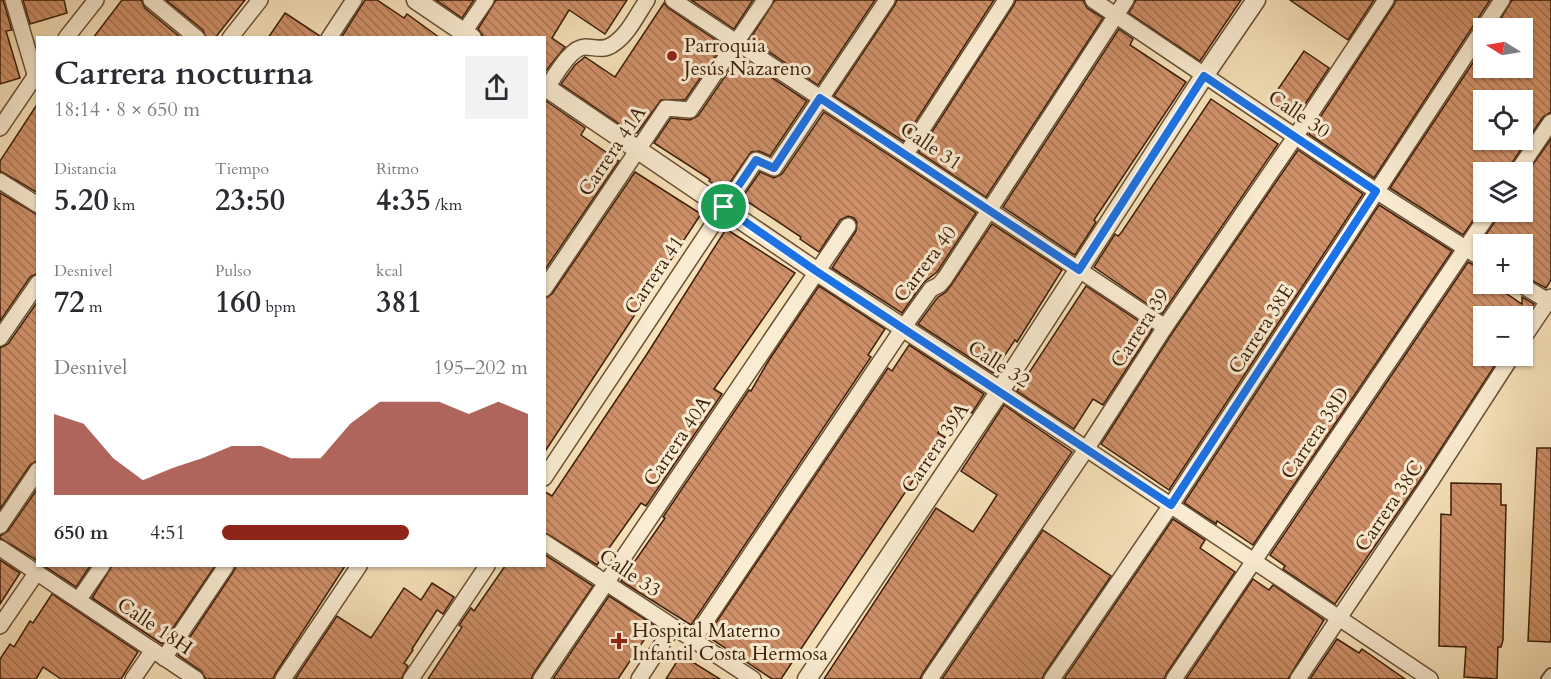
<!DOCTYPE html>
<html lang="es">
<meta charset="utf-8">
<style>
:root{--surface:#fff;--page:#f2f2f3;--text:#2b2b33;--muted:#7c7c81;--accent:#8f2418}
body{margin:0;font-family:Cardo,serif;background:var(--page);color:var(--text);height:100vh;display:flex;flex-direction:column;font-size:22px;white-space:nowrap}
*{box-sizing:border-box;margin:0}
p{font-size:20px;color:var(--muted)}
.icon{flex:none;width:33px;height:33px;fill:none;stroke:currentColor;stroke-width:2;stroke-linecap:round;stroke-linejoin:round}
.map{position:relative;flex:1;overflow:hidden}
.panel{position:absolute;left:36px;top:36px;width:510px;height:531px;display:flex;flex-direction:column;background:var(--surface);border-radius:0px;box-shadow:0 2px 4px #0004}
.panel>*{flex:none}
.needle{width:39px;rotate:281deg}
.fabs{position:absolute;left:1473px;top:18px;display:grid;gap:12px}
.fabs a{display:grid;place-items:center;width:60px;height:60px;border-radius:0px;background:var(--surface);box-shadow:0 2px 4px #0004;font-size:30px}
.pin{position:absolute;display:grid;place-items:center;width:51px;height:51px;color:#fff;margin:-26px;border:3px solid #fff;border-radius:50%;box-shadow:0 2px 6px #0007}
.round{display:grid;place-items:center;flex:none;width:63px;height:63px;border-radius:0px;background:var(--page)}
.headline{display:flex;align-items:center;justify-content:space-between;height:102px;padding:0 18px}
h1{font-size:33px;font-weight:700;line-height:45px}
.metrics{display:grid;grid-template-columns:repeat(3,1fr);gap:9px;height:102px;padding:6px 18px}
.metrics div{display:grid;align-content:center}
.metrics b{font-size:30px;font-weight:700}
.metrics small{font-size:16px;font-weight:400}
.metrics p{font-size:16px}
.chart{height:168px;padding:12px 18px}
.chart p{display:flex;justify-content:space-between}
.chart svg{width:100%;height:108px;margin-top:6px;fill:var(--accent);opacity:.7}
ul{padding:0 18px;list-style:none;font-size:20px}
li{display:grid;grid-template-columns:96px 72px 1fr;align-items:center;height:45px}
li i{height:15px;border-radius:8px;background:var(--accent)}
.map>svg:first-child{display:block}
</style>
<div class="map">
<svg width="1551" height="679" viewBox="0 0 1551 679">
<defs>
<pattern id="building-back-hatch" width="6" height="6" patternUnits="userSpaceOnUse" patternTransform="scale(1.5)"><rect width="6" height="6" fill="#d0916a"/><path d="M-1 5l2 2M0 0l6 6M5-1l2 2" fill="none" stroke="#aa7655"/></pattern>
</defs>
<rect width="100%" height="100%" fill="#f7e2b9"/>
<filter id="stains"><feTurbulence type="fractalNoise" baseFrequency=".00333" numOctaves="4"/><feColorMatrix values="0 0 0 0 .2 0 0 0 0 .09 0 0 0 0 .02 0 0 0 .5 -.17"/></filter>
<radialGradient id="worn" r=".72"><stop offset=".6" stop-color="#630" stop-opacity="0"/><stop offset="1" stop-color="#630" stop-opacity=".3"/></radialGradient>
<g fill="url(#building-back-hatch)" stroke="#3a1d08" stroke-width="1.5" fill-rule="evenodd">
<path d="M0,0H3L12,30L6,31L20,78L0,84Z"/>
<path d="M23,0H64L67,13L30,24Z"/>
<path d="M122,0H141L145,8L181,38H93Z"/>
<path d="M166,0H245L215,38H206L203,30Z"/>
<path d="M365,0H377L404,18L407,14L440,38H341Z"/>
<path d="M436,0H474L462,18Z"/>
<path d="M496,0H627L605,34L569,10L552,38L565,47L544,73V38H485L483,36L478,29Z"/>
<path d="M691,0H753L734,29Z"/>
<path d="M775,0H875L818,85L750,39Z"/>
<path d="M897,0H994L903,141L834,96L895,5Z"/>
<path d="M1016,0H1083L1087,8L1103,18L986,197L919,152L1014,5Z"/>
<path d="M1136,0H1241L1200,61L1129,13Z"/>
<path d="M1290,0H1374L1348,40Z"/>
<path d="M1396,0H1490L1374,178L1309,134L1394,5Z"/>
<path d="M1512,0H1551V112L1543,117L1509,167L1507,172H1484V205L1463,235L1390,188L1484,46V68H1522V28H1495ZM1484,100H1522V140H1484Z"/>
<path d="M664,3L668,8L723,45L685,100H661L637,133L636,132L634,134L561,84L575,65L585,57L615,77Z"/>
<path d="M285,13L320,36L319,38H268Z"/>
<path d="M1119,29L1133,39L1130,45L1186,82L1094,220L1096,222L1075,255L1073,254L1003,207Z"/>
<path d="M1304,51L1329,68L1296,118L1270,101Z"/>
<path d="M739,56L807,101L770,156L759,151L751,152L724,191L709,181L710,179L654,143L671,118L690,120L698,116Z"/>
<path d="M1211,99L1278,144L1162,314L1094,267L1115,234L1118,236L1121,233Z"/>
<path d="M546,101L585,128L581,135L619,161L544,271V102Z"/>
<path d="M38,103V193L0,171V161Z"/>
<path d="M824,112L976,213L937,272L923,283L902,313L832,268L856,231L857,222L854,218L848,216L840,220L819,252L800,239L801,237L742,198L760,172L774,178L782,174Z"/>
<path d="M1551,139V280L1546,288L1522,275V244H1484V248L1479,245L1498,217L1500,212H1522V180Z"/>
<path d="M1298,150L1363,194L1169,490L1101,444L1173,332Z"/>
<path d="M635,172L701,214L544,453V299L552,294Z"/>
<path d="M0,193L38,215V273L30,277L0,321Z"/>
<path d="M1379,205L1452,251L1253,545L1217,521L1216,524L1184,503Z"/>
<path d="M992,224L1062,270L1017,342L1015,340L993,373L918,324L938,297L946,292L952,284Z"/>
<path d="M726,229L795,273L714,389L722,394L646,506L641,503L597,565L544,532V491L552,496L647,354Z"/>
<path d="M1468,262L1484,270V284H1492L1522,304V297L1534,304L1522,322V316H1484V356H1501L1423,476L1335,604L1283,569L1285,566L1270,555Z"/>
<path d="M819,286L885,329L868,355L871,357L691,625L621,581L665,518L663,517L749,390L751,391L769,360Z"/>
<path d="M1086,286L1152,330L1103,405L1093,399L1074,429L1017,391Z"/>
<path d="M38,301V460L30,465L0,509V348L8,344Z"/>
<path d="M909,345L984,394L972,413L956,404L938,433L945,437L923,473L920,470L781,679H772L707,636L888,368L892,371Z"/>
<path d="M1004,405L1072,452L922,674L920,679H824L936,508L973,532L997,495L961,471Z"/>
<path d="M1537,448H1551V642L1528,641Z"/>
<path d="M1451,483L1501,484V505H1506L1503,640L1501,647H1498L1497,679L1464,677L1466,647L1439,646L1441,514L1451,515Z"/>
<path d="M38,488V561L0,538V536L8,531Z"/>
<path d="M1173,519L1205,540L1200,548L1235,572L1166,674L1164,679H1064Z"/>
<path d="M1043,530L1111,576L1044,674L1042,679H942Z"/>
<path d="M544,554L593,586L533,674L531,679H428L462,627L459,625L471,608L474,611L505,566H544Z"/>
<path d="M0,560L20,573L0,604Z"/>
<path d="M44,566H90L76,587Z"/>
<path d="M112,566H215L162,644L92,598Z"/>
<path d="M236,566H345L275,674L273,679H206L201,671L178,655L234,571Z"/>
<path d="M1253,579L1269,590L1273,585L1324,620L1288,679H1186Z"/>
<path d="M432,583L454,597L443,614L437,610L412,649L413,650L404,663L408,666L401,679H295L337,616L371,638L404,588L421,600Z"/>
<path d="M52,594L138,652L121,679H61L43,667L36,679H0V659L10,644L14,647L30,621L33,623Z"/>
<path d="M609,596L654,625L618,679H553Z"/>
<path d="M1337,639L1359,653L1362,649L1405,679H1310Z"/>
<path d="M681,655L720,679H666Z"/>
</g>
<g fill="none" stroke-linecap="round" stroke-linejoin="round">
<g stroke="#694e34" stroke-width="14">
<path id="pedestrian" d="M1547,679L1551,674"/>
</g>
<g stroke="#694e34" stroke-width="18">
<g id="minor">
<path d="M13,0L35,74"/>
<path d="M151,0L197,38"/>
<path d="M673,0L1165,327"/>
<path d="M1093,0L1376,191L1484,260"/>
<path d="M464,32L486,0"/>
<path d="M66,38L96,0"/>
<path d="M230,38L260,0"/>
<path d="M329,38L354,0"/>
<path d="M544,92C553,80 569,47 585,47C595,47 603,51 612,45C628,35 637,15 647,0"/>
<path d="M0,128L38,72"/>
<path d="M906,154L1006,0"/>
<path d="M1517,172L1551,122"/>
<path d="M0,181L38,205"/>
<path d="M1520,284L1548,301"/>
<path d="M544,289L666,108L690,110L765,0"/>
<path d="M0,338L38,283"/>
<path d="M1522,340L1551,297"/>
<path d="M1000,391L1430,679"/>
<path d="M544,478L756,160L774,168L887,0"/>
<path d="M0,526L38,470"/>
<path d="M544,542L753,679"/>
<path d="M0,548L196,679"/>
<path d="M79,599L102,566"/>
<path d="M0,626L37,572"/>
<path d="M693,640L903,328L931,289L939,285L945,278L1126,0"/>
<path d="M164,658L226,566"/>
<path d="M133,679L153,650"/>
<path d="M283,679L359,566"/>
<path d="M411,679L487,566"/>
<path d="M541,679L848,226"/>
<path d="M639,679L673,627"/>
<path d="M930,679L1087,448L1165,327L1295,137L1386,0"/>
<path d="M1052,679L1171,505L1502,0"/>
<path d="M1174,679L1490,212"/>
<path d="M1298,679L1431,481L1512,356"/>
</g>
</g>
<g stroke="#694e34" stroke-width="21">
<g id="tertiary">
<path d="M416,0L472,38"/>
<path d="M544,86L816,271L1000,391"/>
<path d="M807,679L1000,391L1204,76L1256,0"/>
</g>
</g>
<use href="#pedestrian" stroke="#faecd2" stroke-width="10"/>
<use href="#minor" stroke="#faecd2" stroke-width="15"/>
<use href="#tertiary" stroke="#faecd2" stroke-width="18"/>
</g>
<g fill="none" stroke-linecap="round" stroke-linejoin="round">
<g stroke="#fff" stroke-width="12">
<path id="route" d="M1204,76L1376,191L1171,505L816,271L724,207L756,160L774,168L820,98L1079,270Z"/>
</g>
<use href="#route" stroke="#1a73e8" stroke-width="8"/>
</g>
<g fill="#8f2418" stroke="#faecd2" stroke-width="2">
<circle cx="672" cy="56" r="6"/>
<path d="M616 632h6v6h6v6h-6v6h-6v-6h-6v-6h6z"/>
</g>
<g text-anchor="middle" dominant-baseline="central" stroke-width="6" stroke-linejoin="round" paint-order="stroke">
<g font-size="20" fill="#3a1d08" stroke="#faecd2" text-anchor="start">
<text x="684" y="45">Parroquia<tspan x="684" dy="23">Jesús Nazareno</tspan></text>
<text x="632" y="630">Hospital Materno<tspan x="632" dy="23">Infantil Costa Hermosa</tspan></text>
</g>
<g font-size="20" fill="#3a1d08" stroke="#faecd2">
<text transform="translate(1299 114) rotate(34)">Calle 30</text>
<text transform="translate(931 146) rotate(34)">Calle 31</text>
<text transform="translate(612 151) rotate(-56)">Carrera 41A</text>
<text transform="translate(925 264) rotate(-53)">Carrera 40</text>
<text transform="translate(654 275) rotate(-56)">Carrera 41</text>
<text transform="translate(1140 328) rotate(-57)">Carrera 39</text>
<text transform="translate(1261 329) rotate(-57)">Carrera 38E</text>
<text transform="translate(999 364) rotate(33)">Calle 32</text>
<text transform="translate(1315 433) rotate(-56)">Carrera 38D</text>
<text transform="translate(677 441) rotate(-56)">Carrera 40A</text>
<text transform="translate(935 448) rotate(-56)">Carrera 39A</text>
<text transform="translate(1389 506) rotate(-56)">Carrera 38C</text>
<text transform="translate(630 573) rotate(34)">Calle 33</text>
<text transform="translate(155 626) rotate(34)">Calle 18H</text>
</g>
</g>
<rect width="100%" height="100%" filter="url(#stains)"/>
<rect width="100%" height="100%" fill="url(#worn)"/>
</svg>
<div class="fabs">
<a><svg class="needle" viewBox="-14 -14 28 28"><path d="M0-13l5 13h-10z" fill="#e53935"/><path d="M0 13l5-13h-10z" fill="#7c7c81"/></svg></a>
<a><svg class="icon" aria-label="locate" viewBox="0 0 24 24"><circle cx="12" cy="12" r="6"/><path d="M12 2v4M12 18v4M2 12h4M18 12h4"/></svg></a>
<a><svg class="icon" aria-label="layers" viewBox="0 0 24 24"><path d="M12 4l9 5-9 5-9-5zM3 14l9 5 9-5"/></svg></a>
<a>+</a>
<a>−</a>
</div>
<div class="pin" style="left:724px;top:207px;background:#1e9e55"><svg class="icon" aria-label="arrive" viewBox="0 0 24 24"><path d="M6 21V4h12l-3 4 3 4H6"/></svg></div>
<section class="panel">
<div class="headline"><div><h1>Carrera nocturna</h1><p>18:14 · 8 × 650 m</p></div><a class="round"><svg class="icon" aria-label="share" viewBox="0 0 24 24"><path d="M12 15V3M7 8l5-5 5 5M5 13v7h14v-7"/></svg></a></div>
<div class="metrics">
<div><p>Distancia</p><b>5.20<small> km</small></b></div>
<div><p>Tiempo</p><b>23:50</b></div>
<div><p>Ritmo</p><b>4:35<small> /km</small></b></div>
</div>
<div class="metrics">
<div><p>Desnivel</p><b>72<small> m</small></b></div>
<div><p>Pulso</p><b>160<small> bpm</small></b></div>
<div><p>kcal</p><b>381</b></div>
</div>
<div class="chart"><p><span>Desnivel</span>195–202 m</p>
<svg viewBox="0 0 160 44" preserveAspectRatio="none"><path d="M0 44V11L10 15L20 29L30 38L40 33L50 29L60 24L70 24L80 29L90 29L100 15L110 6L120 6L130 6L140 11L150 6L160 11V44z"/></svg>
</div>
<ul>
<li><b>650 m</b>4:51<i style="width:61%"></i></li>
</ul>
</section>
</div>
